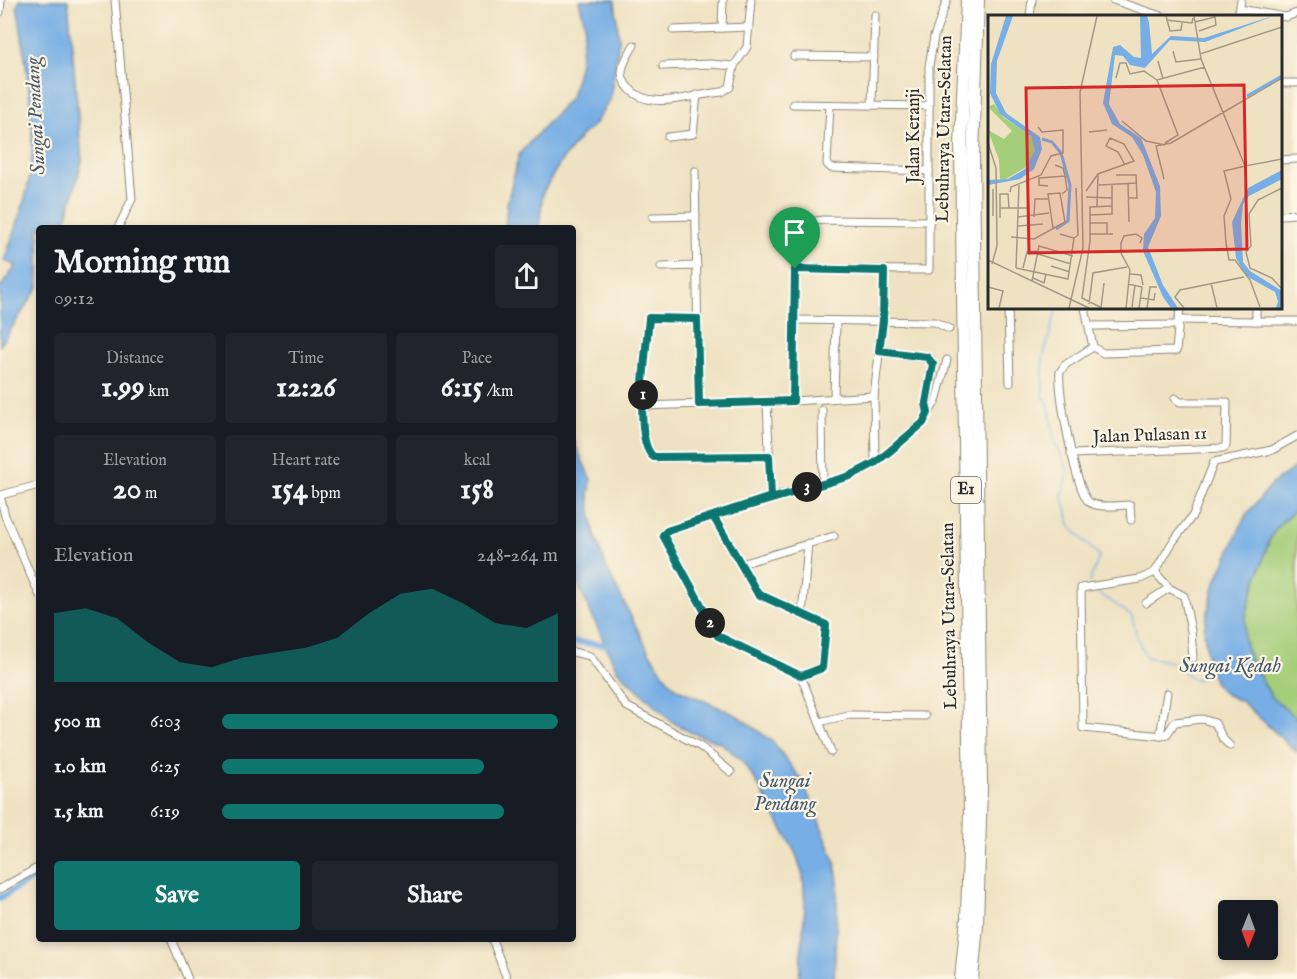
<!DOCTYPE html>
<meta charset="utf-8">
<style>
:root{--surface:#171b24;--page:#20242c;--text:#f1f3f6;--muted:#9ea1a6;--accent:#0f766e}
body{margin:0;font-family:"IM FELL English",serif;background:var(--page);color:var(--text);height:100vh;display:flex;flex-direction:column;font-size:22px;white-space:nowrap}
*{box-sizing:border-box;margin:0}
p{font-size:20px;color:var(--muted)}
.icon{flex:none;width:33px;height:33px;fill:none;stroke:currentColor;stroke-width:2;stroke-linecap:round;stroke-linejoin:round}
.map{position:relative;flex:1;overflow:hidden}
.details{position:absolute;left:36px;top:225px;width:540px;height:717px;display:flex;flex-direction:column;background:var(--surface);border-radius:6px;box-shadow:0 3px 9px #0003}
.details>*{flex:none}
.needle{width:39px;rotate:181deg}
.controls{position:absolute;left:1218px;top:900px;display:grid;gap:12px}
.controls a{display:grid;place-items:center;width:60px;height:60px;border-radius:6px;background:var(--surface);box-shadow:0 3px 9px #0003;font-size:30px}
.pin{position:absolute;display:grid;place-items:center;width:51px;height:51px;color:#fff;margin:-62px -26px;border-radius:50% 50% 50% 0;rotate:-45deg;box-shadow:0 0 6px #0007}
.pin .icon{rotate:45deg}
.km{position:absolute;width:30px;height:30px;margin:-15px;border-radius:50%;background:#222;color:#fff;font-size:16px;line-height:30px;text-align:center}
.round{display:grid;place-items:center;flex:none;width:63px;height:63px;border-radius:6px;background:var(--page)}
.overview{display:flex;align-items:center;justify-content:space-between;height:102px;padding:0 18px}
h1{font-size:33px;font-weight:700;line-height:45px}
.figures{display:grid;grid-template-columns:repeat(3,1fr);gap:9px;height:102px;padding:6px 18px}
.figures div{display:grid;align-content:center;border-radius:6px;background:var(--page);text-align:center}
.figures b{font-size:30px;font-weight:700}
.figures small{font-size:16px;font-weight:400}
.figures p{font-size:16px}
.chart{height:168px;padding:12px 18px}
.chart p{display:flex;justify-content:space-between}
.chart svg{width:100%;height:108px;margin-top:6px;fill:var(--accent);opacity:.7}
.button{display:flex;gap:12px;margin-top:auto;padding:12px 18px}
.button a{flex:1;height:69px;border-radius:6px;background:var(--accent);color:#fff;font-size:24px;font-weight:700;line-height:69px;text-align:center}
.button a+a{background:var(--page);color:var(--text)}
ul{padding:0 18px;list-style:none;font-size:20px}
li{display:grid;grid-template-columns:96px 72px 1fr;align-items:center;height:45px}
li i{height:15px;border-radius:8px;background:var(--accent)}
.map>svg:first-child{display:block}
</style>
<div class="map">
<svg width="1297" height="979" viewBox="0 0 1297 979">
<rect width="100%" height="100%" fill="#fcf5e5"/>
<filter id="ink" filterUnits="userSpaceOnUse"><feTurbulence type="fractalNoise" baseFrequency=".0167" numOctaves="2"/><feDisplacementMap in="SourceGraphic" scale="12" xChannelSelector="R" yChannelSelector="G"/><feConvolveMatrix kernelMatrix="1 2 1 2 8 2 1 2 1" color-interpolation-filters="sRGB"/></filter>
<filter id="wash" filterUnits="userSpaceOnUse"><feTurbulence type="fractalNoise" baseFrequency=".008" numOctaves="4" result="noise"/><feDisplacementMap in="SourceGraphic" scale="24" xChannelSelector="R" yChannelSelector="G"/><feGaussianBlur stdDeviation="1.35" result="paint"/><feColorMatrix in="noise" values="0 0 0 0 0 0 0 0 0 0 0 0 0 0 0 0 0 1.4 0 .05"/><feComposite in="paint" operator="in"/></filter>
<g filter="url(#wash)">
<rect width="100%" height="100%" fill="#efe2c2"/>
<path fill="#a5ce7a" stroke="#687c52" stroke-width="1.5" d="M1297,508V719L1271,696L1249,658L1244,638L1246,613L1269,541L1276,528Z"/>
<g fill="#76aee5" stroke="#506c88" stroke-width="1.5">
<path d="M20,0H68L82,161L64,228H39V286L0,346V288L16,266L4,260C15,232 25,205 30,176C37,129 25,54 17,6Z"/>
<path d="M579,0H615L619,40L610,100L593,126L581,136L560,163L543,192L539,228H505L507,204L519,154L571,97L579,67L585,24Z"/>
<path d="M573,439L591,480L589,496L594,531L607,569L649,652L668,680L678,689L738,716L773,742L803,782L835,861L838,882L834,979H799L805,906L803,876L796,854L756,781L741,760L721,743L690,732L674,723L617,670L578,585L573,570Z"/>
<path d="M1297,466V508L1276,528L1269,541L1246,613L1244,638L1249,658L1271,696L1297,719V752L1241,701L1225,694L1216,685L1208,667L1204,629L1214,586L1246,515L1272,484Z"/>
</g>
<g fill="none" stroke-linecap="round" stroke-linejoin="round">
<g stroke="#76aee5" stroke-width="1.5">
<path d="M1280,76L1297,74"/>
<path d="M1057,308L1043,358V397L1048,402L1055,443L1066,464L1068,474L1062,495L1071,527L1099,556C1098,567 1090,573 1090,582"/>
<path d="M1093,589L1132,616L1137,638L1146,657L1172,662L1194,680L1210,674"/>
</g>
<g stroke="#76aee5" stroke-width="6">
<path d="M573,642L611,645"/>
<path d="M0,898L39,875"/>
</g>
</g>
</g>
<g filter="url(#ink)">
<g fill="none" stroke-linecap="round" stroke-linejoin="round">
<g stroke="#8d8676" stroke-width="9">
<g id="minor">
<path d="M115,0L132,199L118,228"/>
<path d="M1113,0L1161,16"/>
<path d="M1239,9L1286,17L1297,13"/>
<path d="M0,12L1,0"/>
<path d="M1030,16L1032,0"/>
<path d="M1238,16L1241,0"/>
<path d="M722,28L723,0"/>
<path d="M673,30L749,27"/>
<path d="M634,45C626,60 615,72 628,87C649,113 693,94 722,92L730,87L734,66L747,47L751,0"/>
<path d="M794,56L874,57"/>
<path d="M663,66L710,64L734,66"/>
<path d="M1280,83H1297"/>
<path d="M793,104L929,106"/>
<path d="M830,105L827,164L831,168L929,171"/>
<path d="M872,105L875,15"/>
<path d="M668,137L693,134L697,95"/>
<path d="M1280,160L1297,159"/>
<path d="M695,171L699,404"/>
<path d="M1280,215L1297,214"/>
<path d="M653,217L696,216"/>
<path d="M661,267L697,266"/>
<path d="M795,269L929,270V66L934,37L947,0"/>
<path d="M1008,308L1010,383"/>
<path d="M1085,308L1093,347L1103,353L1176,351L1180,308"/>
<path d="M697,319L649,318C645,361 634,412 649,454L657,458L769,456"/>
<path d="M795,320L935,322L949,329"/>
<path d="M1178,320L1256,321V308"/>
<path d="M1256,321H1297"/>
<path d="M1089,326L1178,325"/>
<path d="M1093,347L1065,365L1060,372C1057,389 1076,492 1089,502C1099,509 1119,505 1130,505L1131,520"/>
<path d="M879,351L931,359C939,375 920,396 929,413"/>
<path d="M834,398L836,321"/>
<path d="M793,401L796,224L823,220L930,221"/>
<path d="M767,402L771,497"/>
<path d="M643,406L793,401L874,396"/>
<path d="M822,410L823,484"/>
<path d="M1071,454L1223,448L1226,446L1227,402H1180L1175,398"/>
<path d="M875,463L874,396L883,321L884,271"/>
<path d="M0,495L5,516L39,594"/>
<path d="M1,495L39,485"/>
<path d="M713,516L758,594L826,625L821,668L801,676"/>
<path d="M741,564L834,536"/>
<path d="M1155,572L1169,588L1184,596L1191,631L1193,658"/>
<path d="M1146,603L1169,588"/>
<path d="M802,615L808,543"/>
<path d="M573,652L590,656L626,706L701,747L731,772"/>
<path d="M801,676L718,636L663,533L778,495L845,478L875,463L923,422L936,401L947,360"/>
<path d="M801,676L831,752"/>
<path d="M819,722L848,715L925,716"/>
<path d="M1160,736L1167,693"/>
<path d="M1230,746L1223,739L1215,723L1202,719L1175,722L1167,734L1162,736L1083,728L1081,588L1140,579L1155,572L1172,543L1193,515L1214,462L1272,450L1297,436"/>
<path d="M0,889L39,867"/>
<path d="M171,939L188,979"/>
<path d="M492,939L507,979"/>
</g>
</g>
<g stroke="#8d8676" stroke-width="14">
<g id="motorway">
<path d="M961,979L967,918L970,813L961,145L967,0"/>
<path d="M972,979L977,925L981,785L973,157L978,0"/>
</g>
</g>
<use href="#minor" stroke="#fff" stroke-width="7"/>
<use href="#motorway" stroke="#fff" stroke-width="12"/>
</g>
</g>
<g fill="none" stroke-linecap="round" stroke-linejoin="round" filter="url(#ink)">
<g stroke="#fff" stroke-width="12">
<path id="route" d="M795,269L793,401L699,404L697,319L649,318C647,343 632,444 654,457L769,456L771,497L667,531L663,535L718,636L801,676L822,668L826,625L758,594L713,516L850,476L875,463L890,451L923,423L928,413L926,403L933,364L927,357L879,351L883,321L884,271L795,269"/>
</g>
<use href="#route" stroke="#0f766e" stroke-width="8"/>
</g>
<g text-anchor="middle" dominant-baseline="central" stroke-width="4.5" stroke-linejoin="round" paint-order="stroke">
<rect fill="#fcf5e5" stroke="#6a6863" stroke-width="1.5" x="951" y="477" width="30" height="26" rx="4.5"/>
<g font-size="16" font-weight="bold" fill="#2b2b2b">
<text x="966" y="490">E1</text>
</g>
<g font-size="18" fill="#2b2b2b" stroke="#fcf5e5">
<text transform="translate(945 129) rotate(-89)">Lebuhraya Utara–Selatan</text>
<text transform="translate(914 136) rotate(-90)">Jalan Keranji</text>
<text transform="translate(1150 436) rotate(-2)">Jalan Pulasan 11</text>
<text transform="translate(950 616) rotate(-91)">Lebuhraya Utara–Selatan</text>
</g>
<g font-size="20" font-style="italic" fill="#45596c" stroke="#fcf5e5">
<text transform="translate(36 116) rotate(-93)">Sungai Pendang</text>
<text x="1230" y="666">Sungai Kedah</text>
<text x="785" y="781">Sungai<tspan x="785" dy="23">Pendang</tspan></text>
</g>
</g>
<g transform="translate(988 15)">
<rect width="294" height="294" fill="#efe2c2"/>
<path d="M6,89L15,102L41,119L48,130L43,149L18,164H12L11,145L0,115L16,124L24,116L0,92Z" fill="#a5ce7a"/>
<path d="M18,1H25L9,46L8,78L18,98L52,122L54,134L46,154L32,164L0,170V165L20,164L37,154L47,135L43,121L12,99L2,78L3,49ZM152,1H159L161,7L164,39L183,21L216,23L285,1L217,27L182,25L157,53L142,50L135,41L127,40L121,89L132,109L153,123L172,171L173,201L160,232L175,270L190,293H183L175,282L155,236L156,219L167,203L168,177L155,140L144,122L124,109L115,88L125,32L132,30L146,42L153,43ZM294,155V164L261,181L255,189L253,208L255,247L262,256L294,276V293H288L290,286L287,277L258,261L248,243L244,207L260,173Z" fill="#76aee5"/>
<path fill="none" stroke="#76aee5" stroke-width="3" d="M259,81L294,61M54,124L64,127L73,138L82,170L80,206L68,214"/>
<path fill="none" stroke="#a19986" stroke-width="1.5" d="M178,1L182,16L193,15L194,8M206,1L213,44L257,151L294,144M178,5L204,8L205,3M207,7L227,2L228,10L211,16M185,36L188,47L213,44M212,39L294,12M170,46L175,64M128,63L132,48H138L142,59L156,56L169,65L217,52M169,65L190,120L177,128M134,106L158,126L177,130M101,117L119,115M122,123L118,131L130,137L137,150M0,128L8,153L9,231L4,249M67,150L75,153L77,161L79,175L74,179M257,151L236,156L243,184L236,201L238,228L241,245H247L262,265L272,292M128,160H148L149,183H141M176,164L168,131L183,128L294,63M140,168L141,207M111,170L149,168M60,171L51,170V163L77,161M294,173L270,185L261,199L263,231L258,237L262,253L284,263L294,274M5,174V201M98,176L110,159L146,146L136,129L122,123M22,177L23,172L53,160L63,141L75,138V115L54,117L50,112M98,182L124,183M109,191L110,160M12,193H39M102,200L124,199V169M30,202L61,198M46,202L47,184H60M12,203V179H20L21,193M102,208H119V219M30,211L55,209M102,219H125M23,222L46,224L77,207L72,178L60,179L65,213M86,223L90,220L88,173M50,239L83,249M0,245L101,293M63,251L82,257M28,253L80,264L86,223L72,219M28,253L31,170M35,253L39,237L50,236M142,259L153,260L155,270M45,263L56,268L58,259M44,266L51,231L85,241M223,268L229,293M140,269L154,272L151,293M0,272L15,276L11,293M153,283L166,285L167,278M101,289L105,258L139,252M144,292L147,270M81,293L95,233L92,77L109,1M113,293L116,268M114,293L94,283L102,226V192L124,191M138,293L142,255L133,238V228L136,221L148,219L154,223L152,228M159,293L162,272H169M196,293L187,282L192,275L256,262"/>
<path fill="#d62828" fill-opacity="0.15" stroke="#d62828" stroke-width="3" d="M256,70L259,234L41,238L38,73Z"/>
<rect width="294" height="294" fill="none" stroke="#2b2b2b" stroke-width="3"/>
</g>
</svg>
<div class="controls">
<a><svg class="needle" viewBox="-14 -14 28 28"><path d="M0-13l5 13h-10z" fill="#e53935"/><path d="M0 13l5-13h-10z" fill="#9ea1a6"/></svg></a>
</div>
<div class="pin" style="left:795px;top:269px;background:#1e9e55"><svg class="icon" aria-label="arrive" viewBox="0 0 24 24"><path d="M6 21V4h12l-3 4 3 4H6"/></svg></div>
<b class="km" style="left:643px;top:395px">1</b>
<b class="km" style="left:710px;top:623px">2</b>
<b class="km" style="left:807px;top:487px">3</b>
<section class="details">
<div class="overview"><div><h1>Morning run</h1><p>09:12</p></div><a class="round"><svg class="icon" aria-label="share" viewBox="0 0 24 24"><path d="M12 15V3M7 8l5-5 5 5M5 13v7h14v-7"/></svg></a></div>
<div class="figures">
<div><p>Distance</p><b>1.99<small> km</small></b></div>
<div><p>Time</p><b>12:26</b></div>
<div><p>Pace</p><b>6:15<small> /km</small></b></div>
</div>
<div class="figures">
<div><p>Elevation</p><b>20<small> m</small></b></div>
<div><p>Heart rate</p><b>154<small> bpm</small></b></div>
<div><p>kcal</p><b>158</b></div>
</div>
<div class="chart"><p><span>Elevation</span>248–264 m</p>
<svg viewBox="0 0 160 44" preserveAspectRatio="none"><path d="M0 44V16L10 14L20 18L30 28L40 36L50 38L60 34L70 32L80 30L90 26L100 16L110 8L120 6L130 12L140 20L150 22L160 16V44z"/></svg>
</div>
<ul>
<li><b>500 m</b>6:03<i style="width:100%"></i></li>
<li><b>1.0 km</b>6:25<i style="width:78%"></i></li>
<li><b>1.5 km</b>6:19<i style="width:84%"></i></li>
</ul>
<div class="button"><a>Save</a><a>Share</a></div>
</section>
</div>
